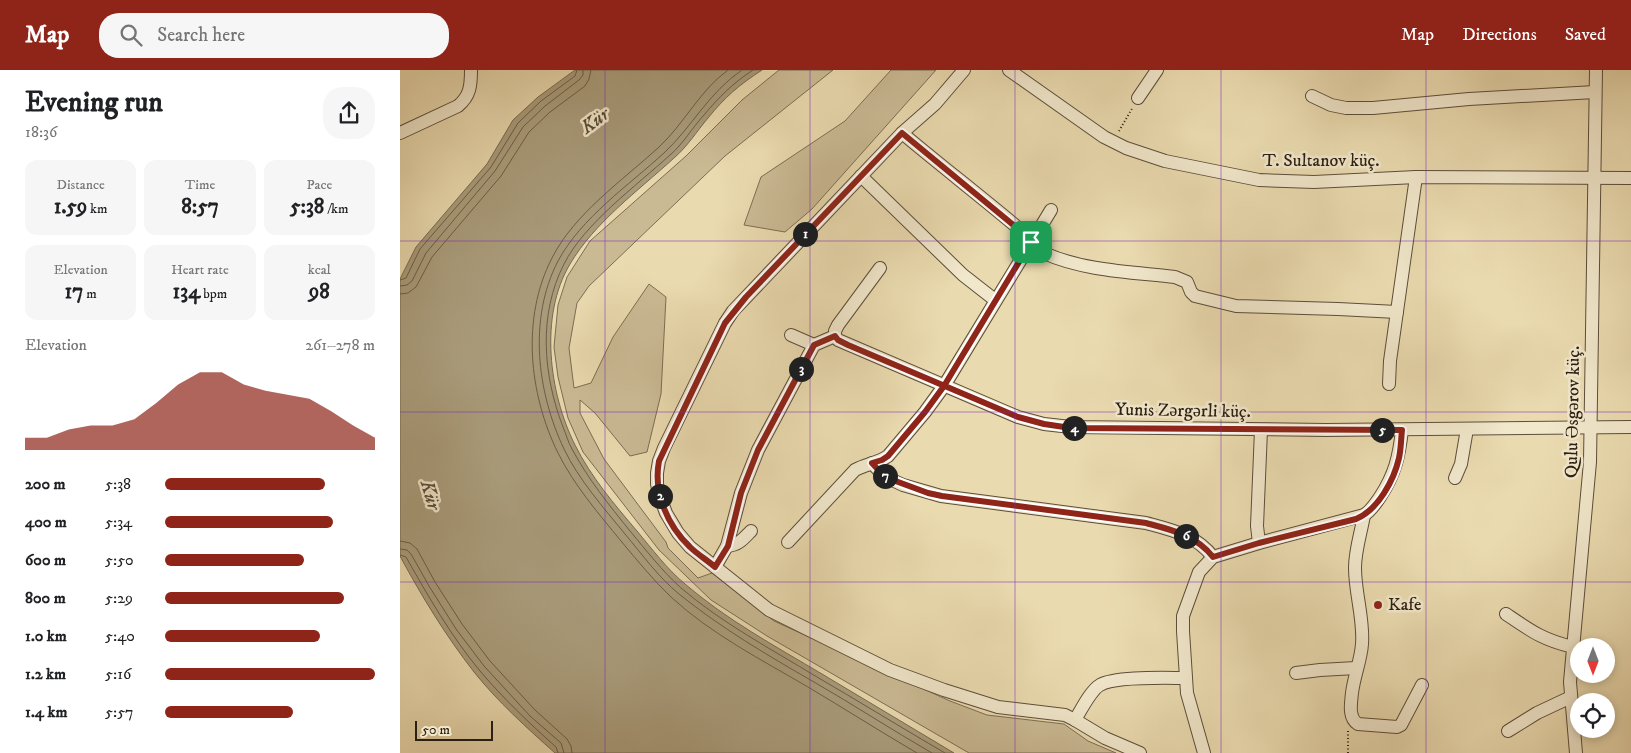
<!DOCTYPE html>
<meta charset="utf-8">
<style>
:root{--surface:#fff;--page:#f6f6f6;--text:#202124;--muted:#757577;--accent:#8f2418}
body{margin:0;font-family:"IM FELL DW Pica",serif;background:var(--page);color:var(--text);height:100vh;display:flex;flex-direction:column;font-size:19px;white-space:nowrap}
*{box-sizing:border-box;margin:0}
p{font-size:16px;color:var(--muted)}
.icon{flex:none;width:28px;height:28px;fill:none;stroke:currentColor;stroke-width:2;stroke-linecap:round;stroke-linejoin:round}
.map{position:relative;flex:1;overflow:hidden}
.side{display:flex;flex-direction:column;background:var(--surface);width:400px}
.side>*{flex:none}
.needle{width:32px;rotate:180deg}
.controls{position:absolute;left:1170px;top:568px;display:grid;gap:10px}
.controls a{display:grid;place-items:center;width:45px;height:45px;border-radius:50%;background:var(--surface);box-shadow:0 2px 8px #0003;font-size:25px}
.scale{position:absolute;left:15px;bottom:12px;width:78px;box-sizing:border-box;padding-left:5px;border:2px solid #2c2013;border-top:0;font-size:14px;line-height:18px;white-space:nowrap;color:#2c2013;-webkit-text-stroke:4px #f1e7cb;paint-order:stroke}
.pin{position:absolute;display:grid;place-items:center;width:42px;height:42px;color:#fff;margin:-21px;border-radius:10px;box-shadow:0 2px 8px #0006}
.km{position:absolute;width:25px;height:25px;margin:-12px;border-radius:50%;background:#222;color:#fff;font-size:14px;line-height:25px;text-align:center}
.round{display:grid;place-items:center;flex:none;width:52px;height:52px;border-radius:20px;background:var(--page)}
.headline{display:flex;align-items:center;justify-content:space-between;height:85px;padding:0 25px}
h1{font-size:28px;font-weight:700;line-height:38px}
.stats{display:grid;grid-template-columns:repeat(3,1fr);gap:8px;height:85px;padding:5px 25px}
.stats div{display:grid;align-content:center;border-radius:12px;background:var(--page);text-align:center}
.stats b{font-size:21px;font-weight:700}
.stats small{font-size:14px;font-weight:400}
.stats p{font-size:14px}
.chart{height:140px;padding:10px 25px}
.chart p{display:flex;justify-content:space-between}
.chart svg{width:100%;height:90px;margin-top:5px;fill:var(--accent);opacity:.7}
ul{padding:0 25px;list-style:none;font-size:16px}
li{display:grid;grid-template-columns:80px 60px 1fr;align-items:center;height:38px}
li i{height:12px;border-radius:6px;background:var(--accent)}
header{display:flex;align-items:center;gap:30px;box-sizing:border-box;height:70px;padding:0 25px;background:var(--accent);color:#fff}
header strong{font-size:24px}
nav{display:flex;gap:28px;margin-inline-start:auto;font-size:18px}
.search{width:350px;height:45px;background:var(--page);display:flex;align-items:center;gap:12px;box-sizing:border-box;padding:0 18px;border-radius:20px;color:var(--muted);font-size:19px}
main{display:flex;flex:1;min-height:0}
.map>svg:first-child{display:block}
</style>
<header>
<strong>Map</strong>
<div class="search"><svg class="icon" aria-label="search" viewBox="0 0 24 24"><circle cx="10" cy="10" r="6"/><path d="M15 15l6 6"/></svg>Search here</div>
<nav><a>Map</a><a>Directions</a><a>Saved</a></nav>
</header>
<main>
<section class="side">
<div class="headline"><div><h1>Evening run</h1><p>18:36</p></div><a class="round"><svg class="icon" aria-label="share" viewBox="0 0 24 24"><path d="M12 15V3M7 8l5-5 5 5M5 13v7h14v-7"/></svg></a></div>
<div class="stats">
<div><p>Distance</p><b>1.59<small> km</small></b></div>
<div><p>Time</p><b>8:57</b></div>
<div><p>Pace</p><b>5:38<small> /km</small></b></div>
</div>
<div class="stats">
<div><p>Elevation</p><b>17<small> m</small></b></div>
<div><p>Heart rate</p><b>134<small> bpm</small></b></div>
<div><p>kcal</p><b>98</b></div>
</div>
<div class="chart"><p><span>Elevation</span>261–278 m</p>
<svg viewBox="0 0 160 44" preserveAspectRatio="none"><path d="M0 44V38L10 38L20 34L30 32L40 32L50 29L60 21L70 12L80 6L90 6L100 12L110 15L120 17L130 19L140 25L150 32L160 38V44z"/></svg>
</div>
<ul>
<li><b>200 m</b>5:38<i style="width:76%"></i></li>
<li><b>400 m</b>5:34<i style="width:80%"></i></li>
<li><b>600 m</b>5:50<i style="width:66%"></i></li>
<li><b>800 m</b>5:29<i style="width:85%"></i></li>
<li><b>1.0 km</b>5:40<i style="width:74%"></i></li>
<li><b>1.2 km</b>5:16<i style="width:100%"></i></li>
<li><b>1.4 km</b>5:57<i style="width:61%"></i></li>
</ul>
</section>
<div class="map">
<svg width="1231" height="683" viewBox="0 0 1231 683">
<rect width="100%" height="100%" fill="#eadaaf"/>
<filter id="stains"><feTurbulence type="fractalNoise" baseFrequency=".004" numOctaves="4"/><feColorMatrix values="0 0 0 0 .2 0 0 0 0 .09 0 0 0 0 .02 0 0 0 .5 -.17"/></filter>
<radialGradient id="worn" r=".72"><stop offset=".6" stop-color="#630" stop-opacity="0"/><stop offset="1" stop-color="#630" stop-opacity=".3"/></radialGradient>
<g fill="#caba94" stroke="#7b6d54">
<path d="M379,0H433L325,86L189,216L177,233L169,278L174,318L191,313L213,267L249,214L266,227L261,324L247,382L230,386L195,343L180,330V343L204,389L266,472L268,478L298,508L312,503L374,551L550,631L587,645L664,654L688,671L716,683H569L367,566L311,530L259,480L183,382L168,348L158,307L154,277L158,235L167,207L190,171L286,86L342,30Z"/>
<path d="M491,0H536L412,139L385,162L344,155L361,107L445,51Z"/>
</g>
<path fill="#a99b7a" stroke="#776a51" d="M175,0H362C339,15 325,27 308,48C297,61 287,77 274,88C238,121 195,152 170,194C139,246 149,323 175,375C191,407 214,434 237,461C252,479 267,499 285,514C327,550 375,576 422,604C466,630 510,657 554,683H155C127,658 98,632 74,602C46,566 22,527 0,486V209L16,177L87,94L113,50L138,27Z"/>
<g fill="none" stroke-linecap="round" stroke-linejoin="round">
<g stroke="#6a5e46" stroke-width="1">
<path d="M328,0C300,20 284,54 259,77C223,110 174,144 152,188C121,248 129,324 158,383C174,415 198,443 221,471C237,490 253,510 271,527C311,564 362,590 408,617C445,639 481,662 517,683"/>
<path d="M342,0C309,22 292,57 264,83C229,115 181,148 158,191C128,249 137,322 164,379C179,410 203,437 225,464C241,483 259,508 279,524C321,558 367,585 414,612C454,635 492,660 532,683"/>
<path d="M353,0C333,13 319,27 304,45C292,58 283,74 270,85C236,116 184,154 164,194C138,245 143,305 163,357C166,364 168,372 172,379C188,409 209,435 230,461C246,480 262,501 281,518C322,553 371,579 417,607C460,632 502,658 545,683"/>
<path d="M0,210L6,208L20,179L91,97L118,53L141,31L175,6L177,0"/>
<path d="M0,216L7,215L12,211L26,183L95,101L123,57L145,36L179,10L183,5V0"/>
<path d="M0,224L8,223L16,217L32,187L101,106L129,62L150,42L185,16L189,9L191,0"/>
<path d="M0,471L10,473L17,479L35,512L62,554L90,591L135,640L167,669L171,676L172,683"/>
<path d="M0,479L7,480L11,484L29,516L56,559L84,596L130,646L161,673L164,683"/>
<path d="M0,485L6,487C28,526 51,566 80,601C103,628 129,653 156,677L158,683"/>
</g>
<g stroke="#5c4e3a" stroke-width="14">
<g id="minor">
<path d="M564,0L535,34L502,63L333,241L325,253L264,378L259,391L257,403V414L259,424L266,443L278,463L290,477L369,540L490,600L544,620L598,637L665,645L675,650L705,668L740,683"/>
<path d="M609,0L704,67L726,78L765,91L859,110L914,112L1016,107L1231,108"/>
<path d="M912,26L931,35L946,38H973L1069,29L1195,22"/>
<path d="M738,28L757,0"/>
<path d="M0,63L58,36C70,26 71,16 71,0"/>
<path d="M502,63C540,95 579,125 617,157C626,165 633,178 644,183C684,201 732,202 775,207L787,212L791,222L795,226L836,236L938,239L997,242"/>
<path d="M461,106L563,205L595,230"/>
<path d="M480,198L438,255L435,261V266L438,270L618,347L644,354L671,357L926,360L1231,357"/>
<path d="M391,265L414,275"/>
<path d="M989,314L990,291L1016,107"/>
<path d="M472,393L482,404L490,409L503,415L541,426L746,453C772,460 796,465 813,487"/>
<path d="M1055,408L1061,394L1067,359"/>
<path d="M964,445C961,463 955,480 955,498C955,523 964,549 962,574C961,590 954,606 952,623C951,633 948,648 958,654L997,657L1001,655L1022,615"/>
<path d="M388,472L455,400C466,394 478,393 488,386L525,342L544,316L651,140"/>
<path d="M859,473L857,456L861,360"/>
<path d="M327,476C339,475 343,469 351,461"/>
<path d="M315,497L327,476L341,423L358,380L414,275L435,266"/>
<path d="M1106,544C1131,561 1143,570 1173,577"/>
<path d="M896,603L920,600L956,598"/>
<path d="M675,650C681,640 691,620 700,615C715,606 766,608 785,608"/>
<path d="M1108,661L1137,643L1171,627"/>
<path d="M804,683L787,623L783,561V546L799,502L813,487L859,473L964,445C971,441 975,434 980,427C995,404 999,387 1002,360"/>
<path d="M1176,683L1170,612L1190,392L1196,0"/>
</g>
</g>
<g stroke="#2c2013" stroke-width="2" stroke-dasharray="1 2.5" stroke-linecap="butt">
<path d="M719,61L733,37"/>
<path d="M948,683V659"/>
</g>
<use href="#minor" stroke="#f1e7cb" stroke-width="12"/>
</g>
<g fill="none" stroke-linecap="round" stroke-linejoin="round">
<g stroke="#fff" stroke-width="10">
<path id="route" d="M631,172L617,158L502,63L346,227L325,253L259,391C253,422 267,455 290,477C297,484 307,490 315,497L328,476L341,423L358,380L414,275L435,266L438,270L448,275L618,347L644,354L671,358L1002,360C1001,369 1001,379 999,388C994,410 978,440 956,449L859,473L813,487C796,465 772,460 746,453L542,426L528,423L490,409L482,404L472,393L482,390L488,386L525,342L544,316L631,172"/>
</g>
<use href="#route" stroke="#8f2418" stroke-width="6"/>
</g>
<path fill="none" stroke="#7b2cbf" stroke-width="1" stroke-opacity="0.55" d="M205,0V683M410,0V683M615,0V683M821,0V683M1026,0V683M0,171H1231M0,342H1231M0,512H1231"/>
<circle fill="#8f2418" stroke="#f1e7cb" stroke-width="2" cx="978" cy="535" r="5"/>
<g text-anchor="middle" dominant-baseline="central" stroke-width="5" stroke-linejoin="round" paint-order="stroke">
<g font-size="18" fill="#2c2013" stroke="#f1e7cb">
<text x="921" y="91">T. Sultanov küç.</text>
<text transform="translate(783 341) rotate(1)">Yunis Zərgərli küç.</text>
<text transform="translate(1173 342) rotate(-89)">Qulu Əsgərov küç.</text>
</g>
<g font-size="18" fill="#2c2013" stroke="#f1e7cb" text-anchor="start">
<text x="988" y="535">Kafe</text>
</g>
<g font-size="19" font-style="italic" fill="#584b37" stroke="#f1e7cb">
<text transform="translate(195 51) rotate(-36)">Kür</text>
<text transform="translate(30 425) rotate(74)">Kür</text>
</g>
</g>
<rect width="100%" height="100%" filter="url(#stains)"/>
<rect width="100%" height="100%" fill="url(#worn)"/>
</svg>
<div class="controls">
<a><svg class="needle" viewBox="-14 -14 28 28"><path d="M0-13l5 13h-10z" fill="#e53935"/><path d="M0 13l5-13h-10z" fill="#757577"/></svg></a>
<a><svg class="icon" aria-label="locate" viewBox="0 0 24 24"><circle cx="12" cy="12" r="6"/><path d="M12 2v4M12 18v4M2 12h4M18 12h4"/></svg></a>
</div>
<div class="scale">50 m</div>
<div class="pin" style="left:631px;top:172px;background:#1e9e55"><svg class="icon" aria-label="arrive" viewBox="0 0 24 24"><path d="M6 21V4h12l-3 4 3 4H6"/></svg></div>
<b class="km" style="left:405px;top:164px">1</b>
<b class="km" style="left:260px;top:426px">2</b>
<b class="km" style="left:401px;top:299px">3</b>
<b class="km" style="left:674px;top:358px">4</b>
<b class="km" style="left:982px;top:360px">5</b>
<b class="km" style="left:786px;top:466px">6</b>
<b class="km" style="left:485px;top:406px">7</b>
</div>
</main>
